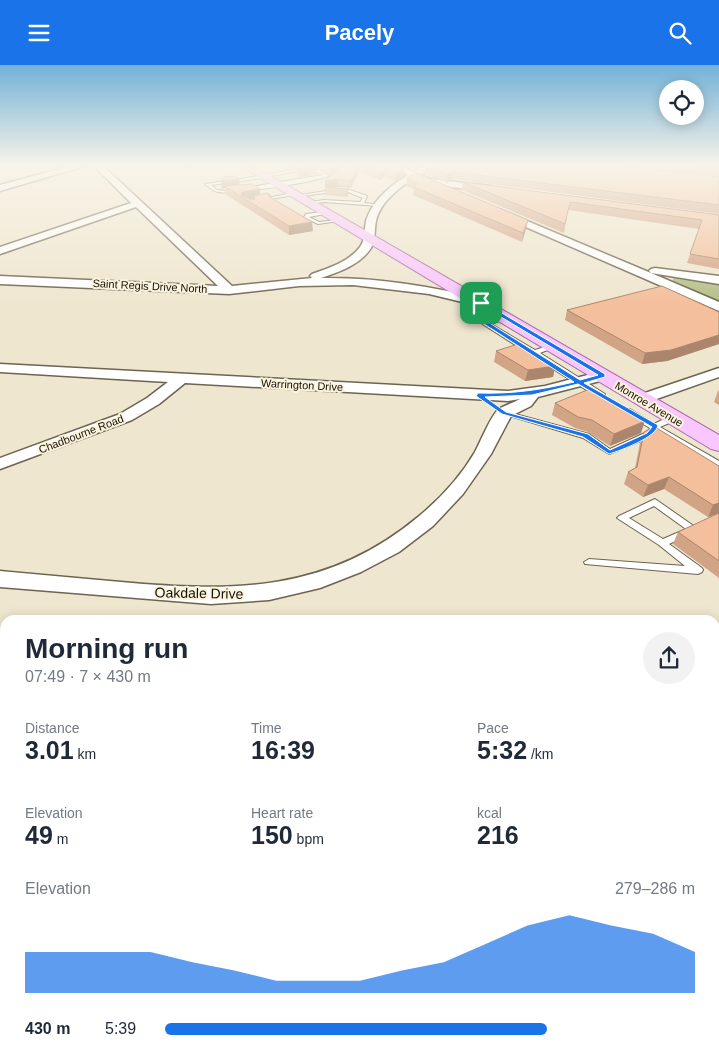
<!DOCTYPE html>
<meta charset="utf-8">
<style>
:root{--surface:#fff;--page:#f2f2f3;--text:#1f2937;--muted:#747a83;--accent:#1a73e8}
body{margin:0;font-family:Helvetica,sans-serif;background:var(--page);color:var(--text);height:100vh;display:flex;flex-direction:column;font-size:19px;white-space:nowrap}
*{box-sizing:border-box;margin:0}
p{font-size:16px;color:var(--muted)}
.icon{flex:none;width:28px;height:28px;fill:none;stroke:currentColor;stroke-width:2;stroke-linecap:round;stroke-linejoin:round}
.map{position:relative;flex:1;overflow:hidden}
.sheet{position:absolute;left:0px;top:550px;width:720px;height:444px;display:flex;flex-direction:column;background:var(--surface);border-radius:15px 15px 0 0;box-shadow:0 2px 12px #0003}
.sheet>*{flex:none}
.fabs{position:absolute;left:659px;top:15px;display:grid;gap:10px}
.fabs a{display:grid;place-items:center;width:45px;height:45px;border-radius:50%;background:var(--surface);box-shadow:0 2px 12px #0003;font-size:25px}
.pin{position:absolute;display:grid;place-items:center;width:42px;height:42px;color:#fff;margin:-21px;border-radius:10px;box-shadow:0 2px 8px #0006}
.round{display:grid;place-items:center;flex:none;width:52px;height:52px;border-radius:26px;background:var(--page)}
.summary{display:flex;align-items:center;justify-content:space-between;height:85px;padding:0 25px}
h1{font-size:28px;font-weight:700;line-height:38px}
.stats{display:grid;grid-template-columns:repeat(3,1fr);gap:8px;height:85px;padding:5px 25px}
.stats div{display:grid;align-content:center}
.stats b{font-size:25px;font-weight:700}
.stats small{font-size:14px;font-weight:400}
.stats p{font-size:14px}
.chart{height:140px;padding:10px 25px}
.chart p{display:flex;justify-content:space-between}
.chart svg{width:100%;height:90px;margin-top:5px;fill:var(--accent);opacity:.7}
ul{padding:0 25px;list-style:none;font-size:16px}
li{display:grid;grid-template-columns:80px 60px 1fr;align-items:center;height:38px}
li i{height:12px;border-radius:6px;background:var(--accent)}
header{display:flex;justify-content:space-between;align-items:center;height:65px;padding:0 25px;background:var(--accent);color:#fff;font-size:22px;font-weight:700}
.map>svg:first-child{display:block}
</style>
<header><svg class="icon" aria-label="menu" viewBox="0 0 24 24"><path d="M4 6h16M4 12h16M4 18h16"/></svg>Pacely<svg class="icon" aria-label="search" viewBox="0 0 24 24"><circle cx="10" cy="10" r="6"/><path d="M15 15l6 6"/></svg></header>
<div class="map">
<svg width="719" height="993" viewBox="0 0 719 993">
<rect width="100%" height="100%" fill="#efe6cf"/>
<path fill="#b5c088" d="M680,212L719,218V237L673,217V213Z"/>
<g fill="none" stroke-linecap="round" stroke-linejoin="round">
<g stroke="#6c6450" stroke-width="2">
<g id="lane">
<path d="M308,102L316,103L329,111C314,117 233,130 218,127C213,126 209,122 205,119L259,111ZM308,104L314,105L323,110L226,126L217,125L211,120L263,113L265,112Z"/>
<path d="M339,124L350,125L367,131L364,138L381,140L379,141L324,137L308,139L306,138L324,135L360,137L363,133L348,127L339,126L296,132L294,131Z"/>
<path d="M293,128L294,130L259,136L257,135Z"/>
<path d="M323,147L325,149L309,152L319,157L337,155L339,156L318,159L304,152L306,149Z"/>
<path d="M481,236L483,237V239L470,245L487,257L507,251V253L491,259L535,285L551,280H555V282L540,288L605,329V333H599L484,260L464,246L465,242Z"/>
<path d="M624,344H630L654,359L670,351H676V355L660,362L719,396V403L656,366L653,371L609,389L583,373L500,348L504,346L589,369L610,384L647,367L650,363L624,348Z"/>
<path d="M655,434L698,464L696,466L669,479L702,503L703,505L702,507L698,509L585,499L584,497L589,494L685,501L659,480L617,453L619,451ZM654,441L686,464L663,474L629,453Z"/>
</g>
</g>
<g stroke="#6c6450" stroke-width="3">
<g id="street">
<path d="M74,100H88L0,126V120Z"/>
<path d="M93,100H102L232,221L312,213L310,211L312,209C328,203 349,197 360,182C366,174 364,165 366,156C372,136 391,120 408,110L388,100H399L414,107L425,100H436L420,110L430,114L491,121L495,124L491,127L443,121L439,124L414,113C399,123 380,137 376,156C374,165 376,174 371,183C360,200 339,207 321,213C376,212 430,221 483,234L485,237L479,241L429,229L353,220L299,221L229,229L0,219V211L218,221L136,142L0,189V182L131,138Z"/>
<path d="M501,145L651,208L649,206L651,204L655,203L719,211V219L651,208L719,237V246L498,150L496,148Z"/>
<path d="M0,299L508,326L545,321L603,306L608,308L611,311L608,314L538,332L531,341L511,351L491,389L463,429L433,461L399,487L361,507L320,523L269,535L211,539L0,522V506C40,510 80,513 121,517C232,527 327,528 418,452C440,434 461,411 475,387C481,376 491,350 499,344C505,340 513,338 520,334L508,336L185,318L159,339L132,355L0,404V393L120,349L147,333L168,317L0,307Z"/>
<path d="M719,303V312L648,337H636L634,334L636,331Z"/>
<path d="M0,935L5,936V972L0,971Z"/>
<path d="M137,989H179L181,993H139Z"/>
</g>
</g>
<g stroke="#a76ea9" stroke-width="2">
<path id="primary" d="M239,100H252L719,370V386L711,384Z"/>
</g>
<use href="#lane" fill="#fff" fill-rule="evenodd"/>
<use href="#street" fill="#fff" fill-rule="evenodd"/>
<use href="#primary" fill="#fac6ff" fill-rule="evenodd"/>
</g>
<g fill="#d2a486">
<path d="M282,100H399L404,110L395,116L385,111L380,115L359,106L351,123H348V129L347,132L325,130V116L331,111L317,101V109L300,112L297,111V102L288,104Z"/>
<path d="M405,100H421L414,104Z"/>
<path d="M620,100H719V111Z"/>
<path d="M426,101L719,112V149L452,114L447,118L425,109Z"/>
<path d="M407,113L526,164L522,177L413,130L414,124L406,121Z"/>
<path d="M221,116L239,120L260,130H271V132L313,166L289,170L225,129V123L222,124Z"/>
<path d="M463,117L719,150V204L687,198L699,164L568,145L564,168L462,125Z"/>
<path d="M567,245L719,247V279L667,296L642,299L565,255Z"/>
<path d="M496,286L555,301L553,312L525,316L494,297Z"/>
<path d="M719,325V340L714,337L718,326Z"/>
<path d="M555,338L641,368L610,381L588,367L575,363L552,350Z"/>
<path d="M644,367L719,401V513L673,479L678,467L718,449L708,452L664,424L643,432L624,419L628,407L635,403L640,378Z"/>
</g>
<g fill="#ab866d">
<path d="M184,100H208V101L185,103Z"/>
<path d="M288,100H307L288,104Z"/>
<path d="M359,100V106L351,123V116Z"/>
<path d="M414,100H421L414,104Z"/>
<path d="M317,102V109L300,112L299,104Z"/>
<path d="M341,102L331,111V104Z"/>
<path d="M404,103V110L395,116L396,108Z"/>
<path d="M385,104V111L380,115V108Z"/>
<path d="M453,107L452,114L447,118V110Z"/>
<path d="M239,114L240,122L224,121L225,123L222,124L221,116Z"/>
<path d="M339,114V122H325V116Z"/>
<path d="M348,121V129L347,132V124Z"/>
<path d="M260,124V132L253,131L254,133L246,135L241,132L242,127Z"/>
<path d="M528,155L526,164L522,177L523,168Z"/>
<path d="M312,157L313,166L289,170V161Z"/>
<path d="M719,270V279L667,296L642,299L645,288Z"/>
<path d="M555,301L553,312L525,316L528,305Z"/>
<path d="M645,356L641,368L610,381L614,369Z"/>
<path d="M669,412L664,424L643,432L648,420Z"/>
<path d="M719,438V448L708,452L713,440Z"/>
</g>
<g fill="#f4bf9c" stroke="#ab866d">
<path d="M300,100H313L317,102L299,104L296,103L297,101Z"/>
<path d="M325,100H359L351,116L339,114L325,116L341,102L331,104Z"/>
<path d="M363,100H399L404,103L396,108L385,104L380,108Z"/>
<path d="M427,100H611L719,112V140L453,107L447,110L426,101Z"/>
<path d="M690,100H719V103Z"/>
<path d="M416,108L528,155L523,168L414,122L417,118L407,113Z"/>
<path d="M233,111L239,114L221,116L224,112Z"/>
<path d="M463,117L719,150V194L690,189L702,155L570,137L565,159Z"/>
<path d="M252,119L260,124L242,127L241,130L252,135L255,134L253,131L267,128L271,130L268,131L312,157L289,161L224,121Z"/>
<path d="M348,121L347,124L325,122Z"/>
<path d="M662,221L719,247V270L671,285L645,288L567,245Z"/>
<path d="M518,279L555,301L528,305L496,286Z"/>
<path d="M592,323L645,356L614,369L592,355L578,352L555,338Z"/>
<path d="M655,362L719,401V438L713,440L669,412L648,420L628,407L637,402L644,367Z"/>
<path d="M719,448V496L678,467Z"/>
</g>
<linearGradient id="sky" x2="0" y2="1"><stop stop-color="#73b1d8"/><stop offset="0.42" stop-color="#f8f4e9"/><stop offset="1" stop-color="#f8f4e9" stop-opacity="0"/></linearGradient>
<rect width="719" height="239" fill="url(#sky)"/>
<path fill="#1a73e8" stroke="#fff" fill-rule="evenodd" d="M479,237H483L605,309V312L584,318L658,360C657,372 622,385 609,389L583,372L502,349L476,331L478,328C513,329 540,325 574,317L464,246L465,242ZM481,240L598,310L580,315L469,245ZM578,319L652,362L647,368L610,385L588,369L506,347L485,332L532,330Z"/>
<g text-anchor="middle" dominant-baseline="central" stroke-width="4" stroke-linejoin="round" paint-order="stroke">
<g font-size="11" fill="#141109" stroke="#fcf3dc">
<text transform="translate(150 221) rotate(3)">Saint Regis Drive North</text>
<text transform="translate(302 320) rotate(3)">Warrington Drive</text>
<text transform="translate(649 339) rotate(31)">Monroe Avenue</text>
<text transform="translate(81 369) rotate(-21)">Chadbourne Road</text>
</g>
<g font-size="14" fill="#141109" stroke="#fcf3dc">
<text transform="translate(199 528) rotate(1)">Oakdale Drive</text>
</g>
</g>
</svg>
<div class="fabs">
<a><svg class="icon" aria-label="locate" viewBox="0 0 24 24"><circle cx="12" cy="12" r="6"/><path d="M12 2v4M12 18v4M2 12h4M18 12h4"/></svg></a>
</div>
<div class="pin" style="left:481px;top:238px;background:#1e9e55"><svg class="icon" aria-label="arrive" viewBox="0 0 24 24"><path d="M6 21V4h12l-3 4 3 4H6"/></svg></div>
<section class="sheet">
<div class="summary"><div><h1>Morning run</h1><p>07:49 · 7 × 430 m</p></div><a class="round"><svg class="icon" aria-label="share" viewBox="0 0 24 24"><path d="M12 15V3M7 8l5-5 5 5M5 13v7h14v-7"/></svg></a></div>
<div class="stats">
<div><p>Distance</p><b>3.01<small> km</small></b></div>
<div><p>Time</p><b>16:39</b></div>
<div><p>Pace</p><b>5:32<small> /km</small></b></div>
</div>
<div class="stats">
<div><p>Elevation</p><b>49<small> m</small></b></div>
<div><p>Heart rate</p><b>150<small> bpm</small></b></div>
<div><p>kcal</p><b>216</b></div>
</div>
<div class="chart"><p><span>Elevation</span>279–286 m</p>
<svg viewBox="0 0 160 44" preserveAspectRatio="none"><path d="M0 44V24L10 24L20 24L30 24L40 29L50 33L60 38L70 38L80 38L90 33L100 29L110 20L120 11L130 6L140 11L150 15L160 24V44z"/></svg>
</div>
<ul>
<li><b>430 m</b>5:39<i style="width:72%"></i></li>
</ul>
</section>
</div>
